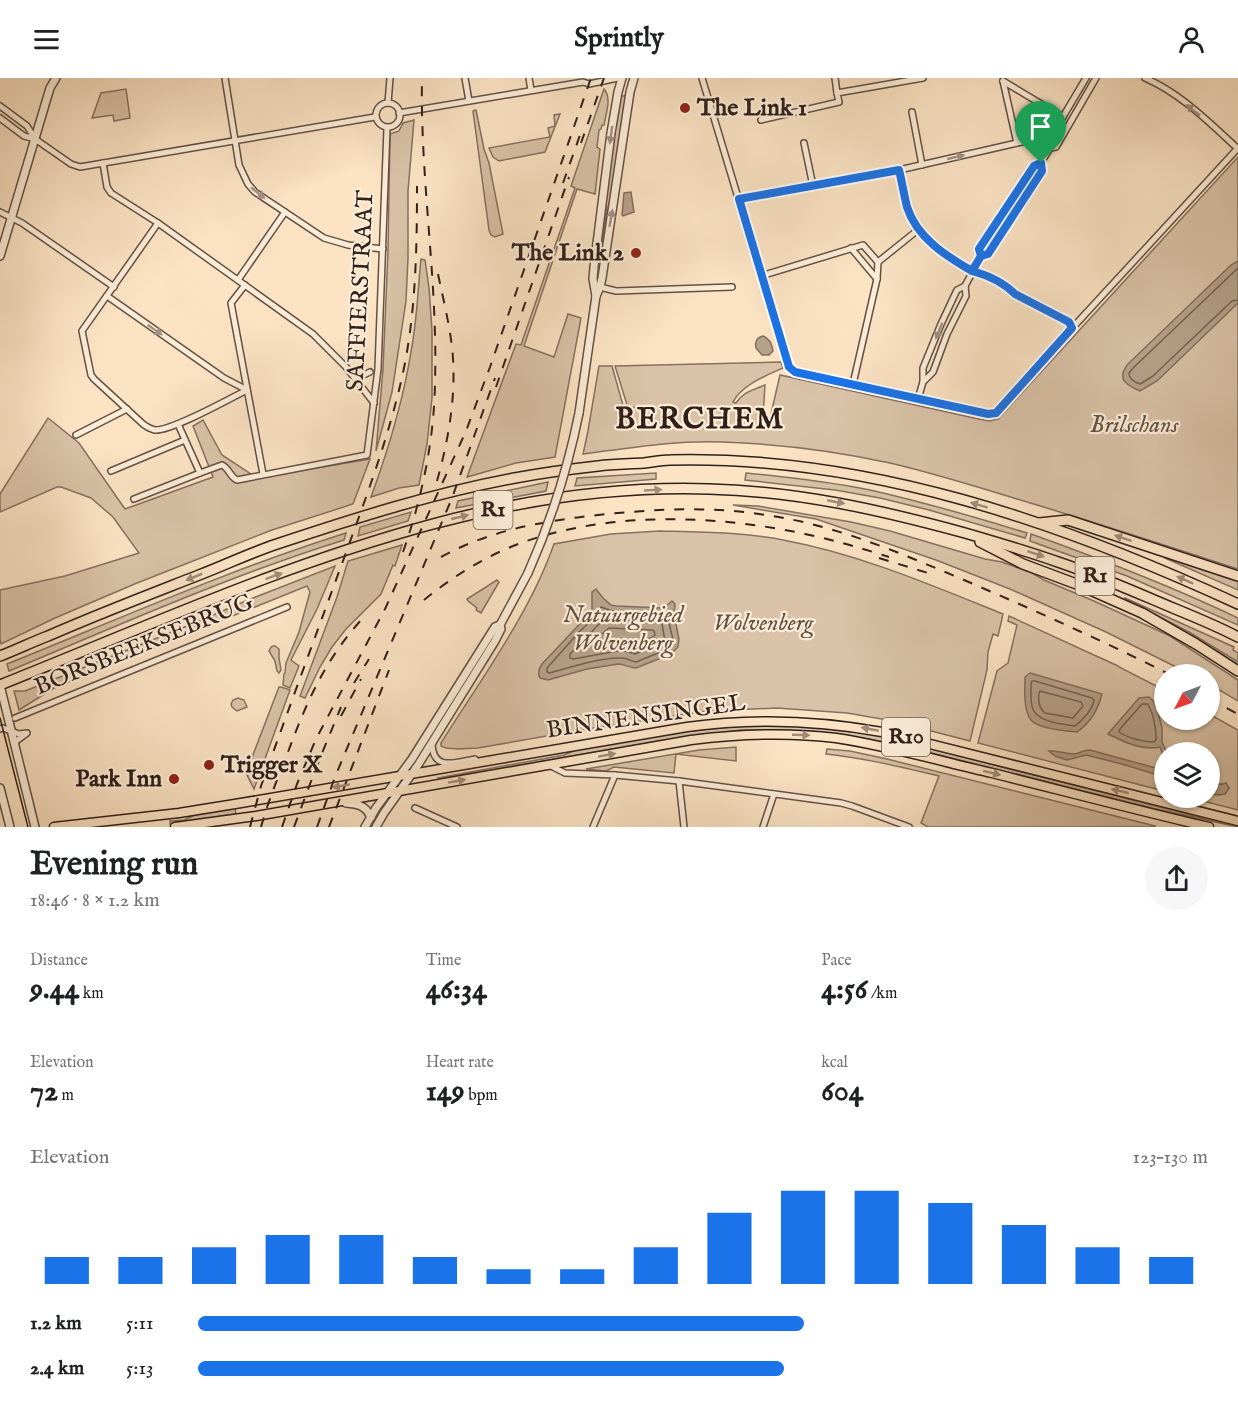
<!DOCTYPE html>
<meta charset="utf-8">
<style>
:root{--surface:#fff;--page:#f6f6f6;--text:#202124;--muted:#757577;--accent:#1a73e8}
body{margin:0;font-family:"IM FELL English",serif;background:var(--page);color:var(--text);height:100vh;display:flex;flex-direction:column;font-size:22px;white-space:nowrap}
*{box-sizing:border-box;margin:0}
p{font-size:20px;color:var(--muted)}
.icon{flex:none;width:33px;height:33px;fill:none;stroke:currentColor;stroke-width:2;stroke-linecap:round;stroke-linejoin:round}
.map{position:relative;height:749px;overflow:hidden}
.side{display:flex;flex-direction:column;background:var(--surface);flex:1}
.side>*{flex:none}
.needle{width:39px;rotate:229deg}
.buttons{position:absolute;left:1154px;top:586px;display:grid;gap:12px}
.buttons a{display:grid;place-items:center;width:66px;height:66px;border-radius:50%;background:var(--surface);box-shadow:0 2px 4px #0004;font-size:30px}
.pin{position:absolute;display:grid;place-items:center;width:51px;height:51px;color:#fff;margin:-62px -26px;border-radius:50% 50% 50% 0;rotate:-45deg;box-shadow:0 0 6px #0007}
.pin .icon{rotate:45deg}
.round{display:grid;place-items:center;flex:none;width:63px;height:63px;border-radius:32px;background:var(--page)}
.headline{display:flex;align-items:center;justify-content:space-between;height:102px;padding:0 30px}
h1{font-size:33px;font-weight:800;line-height:45px}
.metrics{display:grid;grid-template-columns:repeat(3,1fr);gap:9px;height:102px;padding:6px 30px}
.metrics div{display:grid;align-content:center}
.metrics b{font-size:30px;font-weight:800}
.metrics small{font-size:16px;font-weight:400}
.metrics p{font-size:16px}
.chart{height:168px;padding:12px 30px}
.chart p{display:flex;justify-content:space-between}
.chart svg{width:100%;height:108px;margin-top:6px;stroke:var(--accent);stroke-width:6}
ul{padding:0 30px;list-style:none;font-size:20px}
li{display:grid;grid-template-columns:96px 72px 1fr;align-items:center;height:45px}
li i{height:15px;border-radius:8px;background:var(--accent)}
header{display:flex;justify-content:space-between;align-items:center;height:78px;padding:0 30px;background:var(--surface);font-size:27px;font-weight:800}
.map>svg:first-child{display:block}
</style>
<header><svg class="icon" aria-label="menu" viewBox="0 0 24 24"><path d="M4 6h16M4 12h16M4 18h16"/></svg>Sprintly<svg class="icon" aria-label="person" viewBox="0 0 24 24"><circle cx="12" cy="8" r="4"/><path d="M4 21q1-7 8-7t8 7"/></svg></header>
<div class="map">
<svg width="1238" height="749" viewBox="0 0 1238 749">
<rect width="100%" height="100%" fill="#fbe3c4"/>
<filter id="stains"><feTurbulence type="fractalNoise" baseFrequency=".00333" numOctaves="4"/><feColorMatrix values="0 0 0 0 .2 0 0 0 0 .09 0 0 0 0 .02 0 0 0 .5 -.17"/></filter>
<radialGradient id="worn" r=".72"><stop offset=".6" stop-color="#630" stop-opacity="0"/><stop offset="1" stop-color="#630" stop-opacity=".3"/></radialGradient>
<g fill="#d9c2a7" stroke="#857160" stroke-width="1.5">
<path d="M126,11L130,40L114,43L113,37L92,40L101,15Z"/>
<path d="M604,11C612,20 606,35 604,47H602L601,51L599,52L597,69L600,71L595,116L577,111L524,268L554,279L568,236L581,240L555,379L516,385L467,399L516,266L521,267L575,110L571,108Z"/>
<path d="M626,17L607,146L605,152L601,183H599L607,131L605,118L620,19Z"/>
<path d="M476,32L484,71L489,85L503,156L495,159L491,157L489,152L473,33Z"/>
<path d="M560,36L545,74L499,83L493,79L489,70L550,59L548,50L555,48L554,37Z"/>
<path d="M414,42L408,113V180L406,223L392,314L376,373L383,291L388,173L390,56L399,53L403,45Z"/>
<path d="M1238,79V491C1164,467 1091,443 1017,421C975,408 933,395 890,385C835,373 779,366 723,364C676,362 629,370 583,376L588,353L599,288H612L624,331L637,329L628,330L615,288L781,284L783,290C765,298 742,307 733,324L736,325C743,314 753,312 765,307L763,338L770,340L780,297L974,340L989,343L998,341Z"/>
<path d="M421,181L425,182L429,210L432,252V320L427,366L419,407L399,410L371,419C389,370 404,320 412,268C417,240 418,210 421,181Z"/>
<path d="M48,340L79,365L125,431L213,399L193,348L203,342L222,377L257,400L370,381L353,426L272,452L137,505L55,540L1,566L0,561V512L65,498L139,475L113,439L91,420L61,409H57L0,434V416Z"/>
<path d="M656,395V401L575,408L577,400Z"/>
<path d="M746,395C787,399 829,404 870,412C923,424 975,439 1027,455L1025,460L929,432L880,420L835,412L745,402Z"/>
<path d="M548,404L546,413L456,430L458,423Z"/>
<path d="M733,427L758,428L851,444L890,453L985,481L1002,484L1032,495L1044,502L1094,523L1170,558L1238,602V623L1209,606V597H1192L1106,554L1010,511L936,482L816,441Z"/>
<path d="M411,434L408,443L358,458L360,449Z"/>
<path d="M660,453C700,454 742,454 783,462C859,476 931,507 1003,536L998,558L993,556L988,574L987,592L970,663L893,643L847,635L777,630L708,633L575,653L478,670L458,671L446,670L441,668V665C480,603 530,535 554,466L611,456Z"/>
<path d="M346,455L344,462C229,498 119,547 9,593L7,586C119,541 231,491 346,455Z"/>
<path d="M1031,456C1101,481 1171,508 1238,540V547L1127,498L1030,463Z"/>
<path d="M402,467L395,488L393,487L381,516L346,551L332,569L320,589L305,620L300,618L337,519L348,483Z"/>
<path d="M1166,477L1238,501V512L1165,480Z"/>
<path d="M335,488L317,531L291,582L299,588L290,610L283,607L284,596L285,595L286,585L299,554L310,514L307,508L54,610L19,632L14,613H25L197,544L248,522Z"/>
<path d="M497,502L499,504L481,535L476,532L477,530L468,523L467,521Z"/>
<path d="M1125,520L1234,569L1233,572L1238,575V584L1189,554L1125,521Z"/>
<path d="M1009,538L1118,588L1119,589L1164,612V642H1209V636L1238,652V732L1191,720H1209V675H1164V713L978,665L997,593L1008,585L1017,547L1008,543Z"/>
<path d="M273,568H275L279,571V580L281,592L279,595L277,593L275,583L269,573L271,569Z"/>
<path d="M279,609H281L290,612L254,711L246,695Z"/>
<path d="M238,620L244,622L247,629L237,633L232,629L231,626L233,622Z"/>
<path d="M772,647C807,648 842,652 877,657L1238,749L1152,730L895,666L863,660L810,653L740,652L659,663L439,701L438,700L564,677L576,672L688,653L743,648Z"/>
<path d="M736,669V683L676,676L674,695L614,689L606,693L586,691L699,672Z"/>
<path d="M827,671L850,673L887,681L1155,748L1154,749H928L921,745L939,698C901,689 864,680 826,676Z"/>
<path d="M235,730L236,736L170,746V743L184,742L195,737Z"/>
</g>
<g fill="#b6a18a" stroke="#816d5d" stroke-width="1.5">
<path d="M631,114L634,134L623,138L622,137L624,115Z"/>
<path d="M1238,183V225L1157,303L1140,313C1126,307 1116,301 1128,286L1231,187Z"/>
<path d="M763,258C769,260 772,266 773,273L769,277H762L756,270C755,264 756,260 763,258Z"/>
<path d="M596,511L603,520L611,527L616,528L662,530L665,529L672,523L675,526L674,536L679,561L678,569L671,576L636,590C630,590 625,586 618,586L587,591L548,602L540,600C537,595 539,591 542,586L592,533V514Z"/>
<path d="M1030,595L1102,616C1098,632 1090,645 1077,654C1066,653 1038,651 1031,642C1023,631 1025,612 1025,599Z"/>
<path d="M1149,619L1153,623L1157,630L1162,650V664L1167,675H1164V699L1122,686L1086,677L1067,682L1055,678L1049,673C1058,672 1066,676 1075,676C1081,675 1083,672 1090,672L1163,692V677L1160,669C1143,673 1124,664 1108,656L1139,620Z"/>
<path d="M1209,698C1213,705 1219,708 1226,705L1229,710L1225,716L1219,717L1209,716Z"/>
</g>
<g fill="none" stroke-linecap="round" stroke-linejoin="round">
<g stroke="#746052" stroke-width="1.5">
<path d="M1238,190L1133,290L1129,295C1129,301 1134,304 1140,306L1153,298L1232,223L1238,222"/>
<path d="M601,529L615,534L667,536L673,562L672,567L668,571L636,584C631,583 627,580 622,580C602,579 570,589 550,595L547,594V590L579,554L594,540Z"/>
<path d="M605,540L616,542L660,543L662,546L665,563L635,576L625,573H618L573,581L570,580V576Z"/>
<path d="M609,550L652,552L654,553L655,557L653,559L635,566L623,564L595,566V562Z"/>
<path d="M1032,603H1035L1092,620L1094,622C1093,631 1083,642 1075,648C1068,647 1062,646 1056,645C1029,639 1031,630 1031,606Z"/>
<path d="M1040,613L1081,624L1083,628L1073,640L1045,635C1039,631 1037,619 1040,613Z"/>
<path d="M1142,626H1148C1154,637 1156,650 1156,662L1154,664C1143,664 1128,660 1119,654L1120,651Z"/>
</g>
<g stroke="#645144" stroke-width="8">
<g id="minor">
<path d="M225,0L239,87L248,106L255,114L324,160L348,167L383,171"/>
<path d="M465,0L469,23"/>
<path d="M529,0L531,12"/>
<path d="M702,0L789,289L795,294L989,336H992L999,332L1076,246L1238,70"/>
<path d="M835,0L837,15"/>
<path d="M1145,0C1180,15 1209,44 1237,70"/>
<path d="M1003,3L1063,39"/>
<path d="M1003,3L1017,65"/>
<circle cx="388" cy="37" r="12"/>
<path d="M388,25L390,0"/>
<path d="M0,28L27,48L35,61L71,86L80,89L375,39"/>
<path d="M912,34L922,87"/>
<path d="M399,35L583,4L589,6L618,0"/>
<path d="M0,40L24,58L35,61"/>
<path d="M761,42L839,24L837,15L923,0"/>
<path d="M804,65L813,108"/>
<path d="M1050,70L1056,69L1096,0"/>
<path d="M103,85L107,109L111,115L158,145L313,256L346,289L374,325"/>
<path d="M899,92C902,105 903,120 909,132C921,160 944,179 970,192C975,194 979,195 984,196C994,201 1006,208 1015,216L1069,244L1073,250"/>
<path d="M739,121L899,92L1017,65C1032,62 1036,61 1050,70"/>
<path d="M0,134L22,145L114,209"/>
<path d="M158,145L82,253L91,297L94,301L143,346C147,349 150,351 155,352C172,353 229,321 247,312"/>
<path d="M851,170L877,201"/>
<path d="M981,178L989,175L1042,93L1041,85L1050,70L1048,64L1086,0"/>
<path d="M878,184L919,151"/>
<path d="M761,198L863,167L878,184"/>
<path d="M238,202L285,134"/>
<path d="M245,207L231,225L263,396"/>
<path d="M596,208L616,213L732,209"/>
<path d="M107,218L224,300L247,312"/>
<path d="M355,301L370,294"/>
<path d="M923,304L933,294L947,256L966,218L965,208L981,178L979,171L1034,88L1041,85"/>
<path d="M853,306L877,201L878,184"/>
<path d="M918,321L923,304V290L941,246L957,212L965,208"/>
<path d="M178,346L200,395L222,387C229,390 230,399 237,402L367,377L378,291L387,50"/>
<path d="M76,357L127,331"/>
<path d="M111,393L185,362"/>
<path d="M134,421L200,395"/>
<path d="M15,640L287,529"/>
<path d="M0,651L3,650L19,656L27,655L15,664"/>
<path d="M432,666C433,694 457,684 475,681L478,685"/>
<path d="M551,688L565,695L615,697L679,703L841,725L852,728L909,749"/>
<path d="M679,703L684,749"/>
<path d="M415,730L457,749"/>
<path d="M593,749L615,697"/>
<path d="M763,749L774,716"/>
</g>
</g>
<g stroke="#645144" stroke-width="10">
<g id="tertiary">
<path d="M0,178L50,10L56,0"/>
<path d="M596,218L593,201L594,189L611,55L618,14L622,0"/>
<path d="M579,335L596,218L600,209L602,200L630,14L634,0"/>
<path d="M0,607L35,749"/>
<path d="M0,710L10,749"/>
<path d="M346,725C358,726 365,727 371,739"/>
<path d="M365,749L376,730L412,681L495,549L500,547"/>
<path d="M376,749L384,735L418,687L495,563L501,551L500,547L528,495"/>
</g>
</g>
<g stroke="#31201a" stroke-width="11">
<g id="primary">
<path d="M54,749L179,735L241,725L687,649C752,640 817,642 882,654L1238,743"/>
<path d="M175,749L256,738L691,662C739,656 788,654 836,660C889,668 940,683 992,695C1064,713 1136,732 1209,749"/>
</g>
</g>
<g stroke="#31201a" stroke-width="12">
<g id="motorway">
<path d="M1039,445L1068,442L1238,498"/>
<path d="M980,464L1023,486L1079,507L1142,535L1196,566L1238,593"/>
<path d="M0,578C16,572 32,564 48,558C98,536 148,517 199,497C225,487 250,475 277,466C355,440 434,415 515,400C542,395 571,391 598,388C614,386 629,386 644,385C653,384 661,382 670,382C868,377 1060,444 1238,526"/>
<path d="M0,607C143,550 284,486 433,446C522,422 616,408 709,411C797,413 881,432 965,455C996,464 1027,473 1058,484C1097,497 1135,514 1173,530C1195,539 1217,548 1238,559"/>
</g>
</g>
<use href="#minor" stroke="#fcedd9" stroke-width="5"/>
<use href="#tertiary" stroke="#fcedd9" stroke-width="7"/>
<use href="#primary" stroke="#fbe3c4" stroke-width="8"/>
<use href="#motorway" stroke="#fbe3c4" stroke-width="9"/>
<path stroke="#31201a" stroke-width="1.5" d="M0,640L28,749"/>
<g stroke="#31201a" stroke-width="2" stroke-dasharray="10 10" stroke-linecap="butt">
<path d="M581,65L604,0"/>
<path d="M563,105L580,57"/>
<path d="M496,309L569,99"/>
<path d="M437,403C449,360 457,314 452,269C449,244 443,220 438,196"/>
<path d="M403,474C422,420 434,363 435,305C438,203 420,102 422,0"/>
<path d="M441,479C490,452 544,443 598,437C655,431 710,428 766,437C836,447 900,475 964,502C1034,532 1103,563 1171,597"/>
<path d="M879,480L928,495"/>
<path d="M424,522C451,500 481,481 513,468C602,433 713,436 805,456C834,462 861,470 889,479"/>
<path d="M354,605L369,581"/>
<path d="M1209,621L1238,636"/>
<path d="M341,638L361,601"/>
<path d="M250,749L261,708C289,630 318,551 347,472C369,411 392,350 405,285C416,227 417,167 417,108"/>
<path d="M261,749C268,724 278,699 288,674C307,623 325,582 362,541"/>
<path d="M282,749L297,706L316,661L385,531L466,353L490,289L591,0"/>
<path d="M294,749L316,690L341,629"/>
<path d="M317,749L335,699L452,420L495,300"/>
<path d="M329,749L389,592"/>
</g>
<g stroke="#645144" stroke-width="10" stroke-linecap="butt">
<path id="tertiary-bridge" d="M528,495C551,443 568,390 579,335"/>
</g>
<use href="#tertiary-bridge" stroke="#fcedd9" stroke-width="7"/>
</g>
<defs><path id="oneway-solid" d="M-6-.8H1V-3.2L6.5 0L1 3.2V.8H-6Z" transform="scale(1.5)"/></defs>
<g fill="#a19183">
<use href="#oneway-solid" transform="translate(1193 32) rotate(-142)"/>
<use href="#oneway-solid" transform="translate(611 57) rotate(98)"/>
<use href="#oneway-solid" transform="translate(956 79) rotate(-13)"/>
<use href="#oneway-solid" transform="translate(258 115) rotate(39)"/>
<use href="#oneway-solid" transform="translate(611 140) rotate(-80)"/>
<use href="#oneway-solid" transform="translate(155 252) rotate(35)"/>
<use href="#oneway-solid" transform="translate(939 253) rotate(111)"/>
</g>
<g fill="#a08b78">
<use href="#oneway-solid" transform="translate(653 412) rotate(-3)"/>
<use href="#oneway-solid" transform="translate(836 424) rotate(11)"/>
<use href="#oneway-solid" transform="translate(979 427) rotate(-163)"/>
<use href="#oneway-solid" transform="translate(460 439) rotate(-13)"/>
<use href="#oneway-solid" transform="translate(1123 460) rotate(-162)"/>
<use href="#oneway-solid" transform="translate(1036 476) rotate(18)"/>
<use href="#oneway-solid" transform="translate(274 498) rotate(-20)"/>
<use href="#oneway-solid" transform="translate(194 499) rotate(158)"/>
<use href="#oneway-solid" transform="translate(1185 502) rotate(-156)"/>
<use href="#oneway-solid" transform="translate(870 651) rotate(-169)"/>
<use href="#oneway-solid" transform="translate(801 657) rotate(2)"/>
<use href="#oneway-solid" transform="translate(607 677) rotate(-10)"/>
<use href="#oneway-solid" transform="translate(992 695) rotate(14)"/>
<use href="#oneway-solid" transform="translate(457 703) rotate(-10)"/>
<use href="#oneway-solid" transform="translate(341 708) rotate(170)"/>
<use href="#oneway-solid" transform="translate(1120 713) rotate(-166)"/>
</g>
<g fill="none" stroke-linecap="round" stroke-linejoin="round">
<g stroke="#fff" stroke-width="12">
<path id="route" d="M1041,85L1034,88L979,171L981,178L972,193C946,178 917,160 907,129C904,117 902,104 899,92L739,121L789,289L795,294L988,336L996,335L1072,250L1069,244L1015,216C1004,205 987,197 972,193L981,178L988,176L1042,93L1041,85"/>
</g>
<use href="#route" stroke="#1a73e8" stroke-width="8"/>
</g>
<g fill="#8f2418" stroke="#fcedd9" stroke-width="2">
<circle cx="685" cy="30" r="6"/>
<circle cx="636" cy="175" r="6"/>
<circle cx="209" cy="687" r="6"/>
<circle cx="174" cy="701" r="6"/>
</g>
<g text-anchor="middle" dominant-baseline="central" stroke-width="4.5" stroke-linejoin="round" paint-order="stroke">
<g fill="#fcedd9" stroke="#6e5e53" stroke-width="1.5">
<rect x="473.5" y="413" width="39" height="38" rx="4.5"/>
<rect x="1075.5" y="479" width="39" height="38" rx="4.5"/>
<rect x="882" y="640" width="48" height="38" rx="4.5"/>
</g>
<g font-size="22" font-weight="bold" fill="#31201a">
<text x="493" y="432">R1</text>
<text x="1095" y="498">R1</text>
<text x="906" y="659">R10</text>
</g>
<g font-size="24" font-weight="bold" fill="#31201a" stroke="#fcedd9" text-anchor="start">
<text x="697" y="30">The Link 1</text>
<text x="624" y="175" text-anchor="end">The Link 2</text>
<text x="221" y="687">Trigger X</text>
<text x="162" y="701" text-anchor="end">Park Inn</text>
</g>
<g font-size="24" fill="#31201a" stroke="#fcedd9">
<text transform="translate(361 213) rotate(-87)">SAFFIERSTRAAT</text>
<text transform="translate(144 567) rotate(-22)">BORSBEEKSEBRUG</text>
<text transform="translate(646 639) rotate(-8)">BINNENSINGEL</text>
</g>
<g font-size="24" font-style="italic" fill="#635144" stroke="#fcedd9">
<text x="1134" y="347">Brilschans</text>
<text x="623" y="537">Natuurgebied<tspan x="623" dy="28">Wolvenberg</tspan></text>
<text x="763" y="545">Wolvenberg</text>
</g>
<g font-size="30" font-weight="bold" letter-spacing="1.5" fill="#31201a" stroke="#fcedd9">
<text x="700" y="342">BERCHEM</text>
</g>
</g>
<rect width="100%" height="100%" filter="url(#stains)"/>
<rect width="100%" height="100%" fill="url(#worn)"/>
</svg>
<div class="buttons">
<a><svg class="needle" viewBox="-14 -14 28 28"><path d="M0-13l5 13h-10z" fill="#e53935"/><path d="M0 13l5-13h-10z" fill="#757577"/></svg></a>
<a><svg class="icon" aria-label="layers" viewBox="0 0 24 24"><path d="M12 4l9 5-9 5-9-5zM3 14l9 5 9-5"/></svg></a>
</div>
<div class="pin" style="left:1041px;top:85px;background:#1e9e55"><svg class="icon" aria-label="arrive" viewBox="0 0 24 24"><path d="M6 21V4h12l-3 4 3 4H6"/></svg></div>
</div>
<section class="side">
<div class="headline"><div><h1>Evening run</h1><p>18:46 · 8 × 1.2 km</p></div><a class="round"><svg class="icon" aria-label="share" viewBox="0 0 24 24"><path d="M12 15V3M7 8l5-5 5 5M5 13v7h14v-7"/></svg></a></div>
<div class="metrics">
<div><p>Distance</p><b>9.44<small> km</small></b></div>
<div><p>Time</p><b>46:34</b></div>
<div><p>Pace</p><b>4:56<small> /km</small></b></div>
</div>
<div class="metrics">
<div><p>Elevation</p><b>72<small> m</small></b></div>
<div><p>Heart rate</p><b>149<small> bpm</small></b></div>
<div><p>kcal</p><b>604</b></div>
</div>
<div class="chart"><p><span>Elevation</span>123–130 m</p>
<svg viewBox="0 0 160 44" preserveAspectRatio="none"><path d="M5 44V33M15 44V33M25 44V29M35 44V24M45 44V24M55 44V33M65 44V38M75 44V38M85 44V29M95 44V15M105 44V6M115 44V6M125 44V11M135 44V20M145 44V29M155 44V33"/></svg>
</div>
<ul>
<li><b>1.2 km</b>5:11<i style="width:60%"></i></li>
<li><b>2.4 km</b>5:13<i style="width:58%"></i></li>
</ul>
</section>
